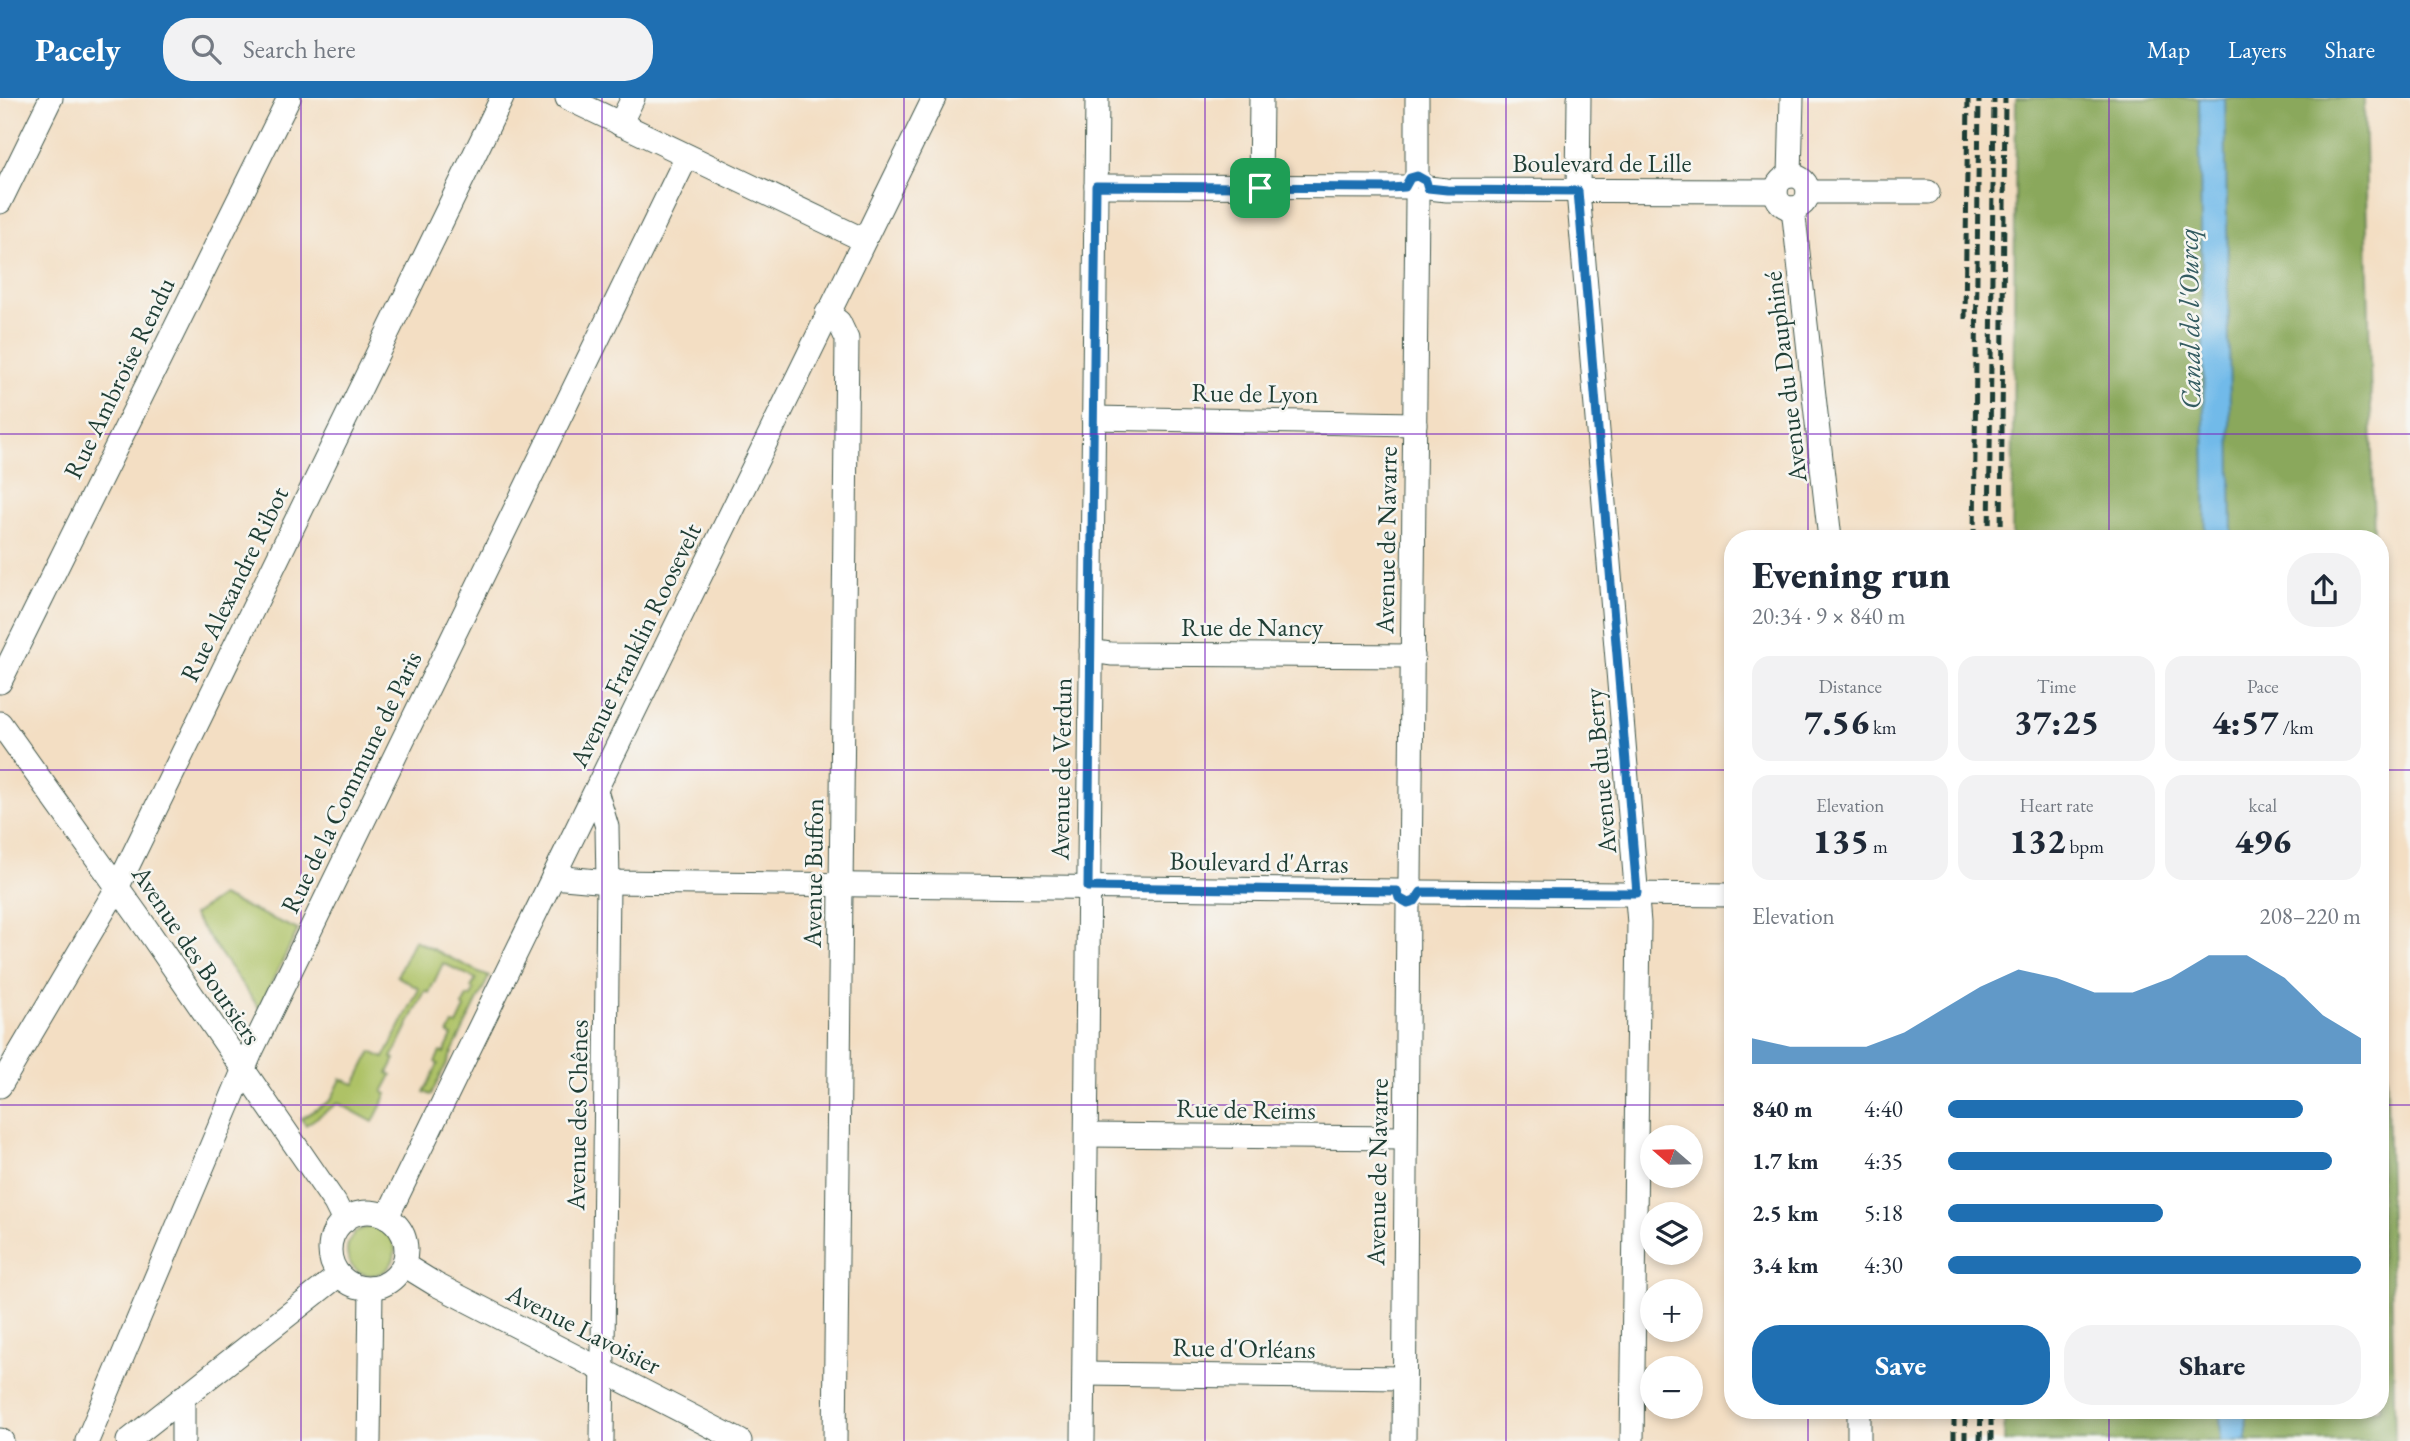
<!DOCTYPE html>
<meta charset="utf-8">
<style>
:root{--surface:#fff;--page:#f2f2f3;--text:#1f2937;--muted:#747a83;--accent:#1f6fb2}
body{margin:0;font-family:"EB Garamond",serif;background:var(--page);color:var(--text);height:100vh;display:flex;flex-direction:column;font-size:26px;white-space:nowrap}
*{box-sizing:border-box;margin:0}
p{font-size:23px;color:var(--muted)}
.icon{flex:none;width:38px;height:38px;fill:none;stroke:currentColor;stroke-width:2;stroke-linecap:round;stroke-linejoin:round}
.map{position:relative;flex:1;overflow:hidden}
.details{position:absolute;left:1724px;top:432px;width:665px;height:889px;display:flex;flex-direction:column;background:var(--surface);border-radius:28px;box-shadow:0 4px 10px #0003}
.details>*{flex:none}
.needle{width:46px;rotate:290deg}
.controls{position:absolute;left:1640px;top:1027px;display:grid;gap:14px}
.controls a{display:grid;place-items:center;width:63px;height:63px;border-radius:50%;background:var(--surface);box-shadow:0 4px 10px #0003;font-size:35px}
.pin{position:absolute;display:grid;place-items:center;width:60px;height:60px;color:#fff;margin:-30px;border-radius:14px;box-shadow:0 4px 10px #0006}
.round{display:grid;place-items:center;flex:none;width:74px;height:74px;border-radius:28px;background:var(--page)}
.summary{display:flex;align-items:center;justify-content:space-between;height:119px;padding:0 28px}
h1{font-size:38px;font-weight:800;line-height:52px}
.figures{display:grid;grid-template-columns:repeat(3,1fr);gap:10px;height:119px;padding:7px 28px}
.figures div{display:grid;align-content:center;border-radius:18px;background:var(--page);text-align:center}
.figures b{font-size:35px;font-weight:800}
.figures small{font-size:19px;font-weight:400}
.figures p{font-size:19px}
.chart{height:196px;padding:14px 28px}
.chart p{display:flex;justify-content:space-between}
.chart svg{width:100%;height:126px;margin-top:7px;fill:var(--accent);opacity:.7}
.primary-button{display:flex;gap:14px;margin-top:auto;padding:14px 28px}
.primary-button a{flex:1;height:80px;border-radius:28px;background:var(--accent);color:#fff;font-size:28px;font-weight:800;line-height:80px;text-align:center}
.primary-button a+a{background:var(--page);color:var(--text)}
ul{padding:0 28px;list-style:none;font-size:23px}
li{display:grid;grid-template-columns:112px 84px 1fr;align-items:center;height:52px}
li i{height:18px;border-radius:9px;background:var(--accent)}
header{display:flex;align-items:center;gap:42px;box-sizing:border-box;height:98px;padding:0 35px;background:var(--accent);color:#fff}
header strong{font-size:33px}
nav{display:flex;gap:38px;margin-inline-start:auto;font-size:24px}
.search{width:490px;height:63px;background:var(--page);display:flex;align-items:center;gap:18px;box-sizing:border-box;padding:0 24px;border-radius:28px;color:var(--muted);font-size:26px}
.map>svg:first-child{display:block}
</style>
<header>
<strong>Pacely</strong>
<div class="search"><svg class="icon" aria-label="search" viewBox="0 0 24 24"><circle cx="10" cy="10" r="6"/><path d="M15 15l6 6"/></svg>Search here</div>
<nav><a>Map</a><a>Layers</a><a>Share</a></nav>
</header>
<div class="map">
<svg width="2410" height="1343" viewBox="0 0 2410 1343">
<rect width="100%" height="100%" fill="#f6f6f2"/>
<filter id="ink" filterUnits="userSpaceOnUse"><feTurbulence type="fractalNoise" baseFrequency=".0143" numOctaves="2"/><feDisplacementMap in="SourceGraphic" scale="14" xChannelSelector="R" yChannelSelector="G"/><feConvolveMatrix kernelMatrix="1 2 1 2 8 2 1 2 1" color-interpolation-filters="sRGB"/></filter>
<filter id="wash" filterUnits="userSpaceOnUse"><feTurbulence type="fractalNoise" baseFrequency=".00686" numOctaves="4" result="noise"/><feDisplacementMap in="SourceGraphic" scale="28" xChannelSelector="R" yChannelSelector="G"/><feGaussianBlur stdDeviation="1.57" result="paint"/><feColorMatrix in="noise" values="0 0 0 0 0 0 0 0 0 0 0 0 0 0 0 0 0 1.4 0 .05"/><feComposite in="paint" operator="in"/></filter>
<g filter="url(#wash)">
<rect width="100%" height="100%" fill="#f3dec3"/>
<g fill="#aec266" stroke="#66804d" stroke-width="2">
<path d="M221,798L298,832L259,910L193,817Z"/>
<path d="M414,842L489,879L431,997L424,994L438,966L435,964L440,954L444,955L452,938L448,936L453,926L457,927L465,910L462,908L467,898L471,899L474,892L471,890L476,881L443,865L429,895L425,893L392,960L395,961L388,975L392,977L383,994L387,996L373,1024L338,1005L306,1027L301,1021L331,1002L341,981L355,986L371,954L384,960L419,891L397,878Z"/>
<circle cx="371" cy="1153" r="24"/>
</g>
<g fill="#8aa85b" stroke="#547248" stroke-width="2">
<path d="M2016,0H2199L2206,441H2012Z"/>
<path d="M2225,0H2364L2374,441H2232Z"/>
<path d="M2380,705L2395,1343H2247L2246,1313L2380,1312Z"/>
<path d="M2005,1313H2220L2221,1343H2004Z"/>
</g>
<g fill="#71bae9" stroke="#487c8e" stroke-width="2">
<path d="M2199,0H2225L2232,441H2206Z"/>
<path d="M2220,1313H2246L2247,1343H2221Z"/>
</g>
</g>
<g filter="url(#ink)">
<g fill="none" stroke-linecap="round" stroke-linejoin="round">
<g stroke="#3f5549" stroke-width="25">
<g id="minor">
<path d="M567,0L864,142"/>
<path d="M1579,0L1578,93L1639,825L1632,1343"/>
<path d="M620,26L633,0"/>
<path d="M1417,78V0"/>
<path d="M1790,78L1792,0"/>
<circle cx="1792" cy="94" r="16"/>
<path d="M1096,88L1405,89"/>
<path d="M1260,90L1261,0"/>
<path d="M1428,90L1447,92L1776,93"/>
<path d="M1808,94H1928"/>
<path d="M0,104L51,0"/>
<path d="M1793,110L1830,441"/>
<path d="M827,215L839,224L847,241L835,1343"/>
<path d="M1093,320L1415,326"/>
<path d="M1091,553L1111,556L1413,558"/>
<path d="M0,584L289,0"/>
<path d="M0,625L138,818L335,1105L344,1123"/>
<path d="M596,693L607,729L608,784L602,1343"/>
<path d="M553,779L608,784L1397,793"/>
<path d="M1410,782L1417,102"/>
<path d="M1421,794L1732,797"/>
<path d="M0,988L117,790L502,0"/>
<path d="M1087,1037L1404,1040"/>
<circle cx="368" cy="1152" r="38"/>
<path d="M387,1119L934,0"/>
<path d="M404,1167L435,1186L740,1343"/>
<path d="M1085,1276L1403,1280"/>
<path d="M0,1342L2,1343"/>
<path d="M87,1343L251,954L687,58"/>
<path d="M128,1343L339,1177"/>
<path d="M183,1343V1299"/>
<path d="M369,1343L371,1190"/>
<path d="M1083,1343L1097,0"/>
<path d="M1404,1343L1408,805"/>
<path d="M1859,1343V1312"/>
</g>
</g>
<use href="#minor" stroke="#fff" stroke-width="23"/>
<g stroke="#1f3d34" stroke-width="5" stroke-dasharray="10 5" stroke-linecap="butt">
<path d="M1965,221L1968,0"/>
<path d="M1974,441L1979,0"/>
<path d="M1989,441L1994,0"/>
<path d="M2001,441L2005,0"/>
<path d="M1954,1343V1312"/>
<path d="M1965,1343V1312"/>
<path d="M1980,1343L1981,1312"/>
<path d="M1991,1343V1312"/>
</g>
</g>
</g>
<g fill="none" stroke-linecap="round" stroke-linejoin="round" filter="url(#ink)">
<g stroke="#fff" stroke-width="14">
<path id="route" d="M1417,78L1426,83L1428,90L1447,92L1578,93L1637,795L1421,794L1415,803L1408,805L1399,800L1397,793L1088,789L1096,88L1390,90L1405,89L1410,80Z"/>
</g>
<use href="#route" stroke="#1f6fb2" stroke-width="9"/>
</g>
<path fill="none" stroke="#7b2cbf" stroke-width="2" stroke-opacity="0.55" d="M301,0V1343M602,0V1343M904,0V1343M1205,0V1343M1506,0V1343M1808,0V441M2109,0V441M0,336H2410M0,672H1732M2380,672H2410M0,1007H1732M2380,1007H2410M1808,1312V1343M2109,1312V1343"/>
<g text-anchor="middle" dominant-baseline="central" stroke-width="5" stroke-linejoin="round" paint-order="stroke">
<g font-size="26" fill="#1f3d34" stroke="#f6f6f2">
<text x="1602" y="65">Boulevard de Lille</text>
<text transform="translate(1785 279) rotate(-97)">Avenue du Dauphiné</text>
<text transform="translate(119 280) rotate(-64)">Rue Ambroise Rendu</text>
<text transform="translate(1255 295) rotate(1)">Rue de Lyon</text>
<text transform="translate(1386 442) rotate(-89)">Avenue de Navarre</text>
<text transform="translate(234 486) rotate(-64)">Rue Alexandre Ribot</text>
<text x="1252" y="529">Rue de Nancy</text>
<text transform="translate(635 547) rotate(-64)">Avenue Franklin Roosevelt</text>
<text transform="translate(1061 671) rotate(-89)">Avenue de Verdun</text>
<text transform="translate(1600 673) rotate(-95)">Avenue du Berry</text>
<text transform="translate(351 684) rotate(-64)">Rue de la Commune de Paris</text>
<text transform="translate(1259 764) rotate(1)">Boulevard d'Arras</text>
<text transform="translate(813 775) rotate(-89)">Avenue Buffon</text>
<text transform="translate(197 857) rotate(56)">Avenue des Boursiers</text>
<text transform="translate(1246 1011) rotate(1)">Rue de Reims</text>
<text transform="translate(577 1017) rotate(-89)">Avenue des Chênes</text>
<text transform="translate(1377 1074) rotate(-89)">Avenue de Navarre</text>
<text transform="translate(584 1231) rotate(27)">Avenue Lavoisier</text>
<text transform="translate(1244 1250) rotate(1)">Rue d'Orléans</text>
</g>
<g font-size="28" font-style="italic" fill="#345c61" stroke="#f6f6f2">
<text transform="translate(2189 221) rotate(-91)">Canal de l'Ourcq</text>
</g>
</g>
</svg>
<div class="controls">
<a><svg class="needle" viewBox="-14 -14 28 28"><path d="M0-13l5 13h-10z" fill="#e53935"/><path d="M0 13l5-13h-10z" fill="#747a83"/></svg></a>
<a><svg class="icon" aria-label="layers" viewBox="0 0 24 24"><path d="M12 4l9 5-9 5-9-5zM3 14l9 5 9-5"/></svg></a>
<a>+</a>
<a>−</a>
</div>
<div class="pin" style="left:1260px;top:90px;background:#1e9e55"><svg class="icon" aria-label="arrive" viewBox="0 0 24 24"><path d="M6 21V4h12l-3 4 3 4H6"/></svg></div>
<section class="details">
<div class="summary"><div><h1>Evening run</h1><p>20:34 · 9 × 840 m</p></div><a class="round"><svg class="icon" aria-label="share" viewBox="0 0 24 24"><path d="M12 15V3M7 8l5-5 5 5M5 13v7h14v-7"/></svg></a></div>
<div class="figures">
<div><p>Distance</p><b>7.56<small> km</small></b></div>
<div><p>Time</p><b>37:25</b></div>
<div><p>Pace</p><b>4:57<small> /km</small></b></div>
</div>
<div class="figures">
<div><p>Elevation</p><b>135<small> m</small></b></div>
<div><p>Heart rate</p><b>132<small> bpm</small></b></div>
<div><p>kcal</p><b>496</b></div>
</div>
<div class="chart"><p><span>Elevation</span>208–220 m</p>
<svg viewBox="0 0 160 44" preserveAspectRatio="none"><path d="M0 44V35L10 38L20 38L30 38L40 33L50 25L60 17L70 11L80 14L90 19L100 19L110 14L120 6L130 6L140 14L150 27L160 35V44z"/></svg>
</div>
<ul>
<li><b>840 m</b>4:40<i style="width:86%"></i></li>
<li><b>1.7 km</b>4:35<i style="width:93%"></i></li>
<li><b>2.5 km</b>5:18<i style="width:52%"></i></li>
<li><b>3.4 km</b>4:30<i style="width:100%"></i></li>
</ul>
<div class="primary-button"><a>Save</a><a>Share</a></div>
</section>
</div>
